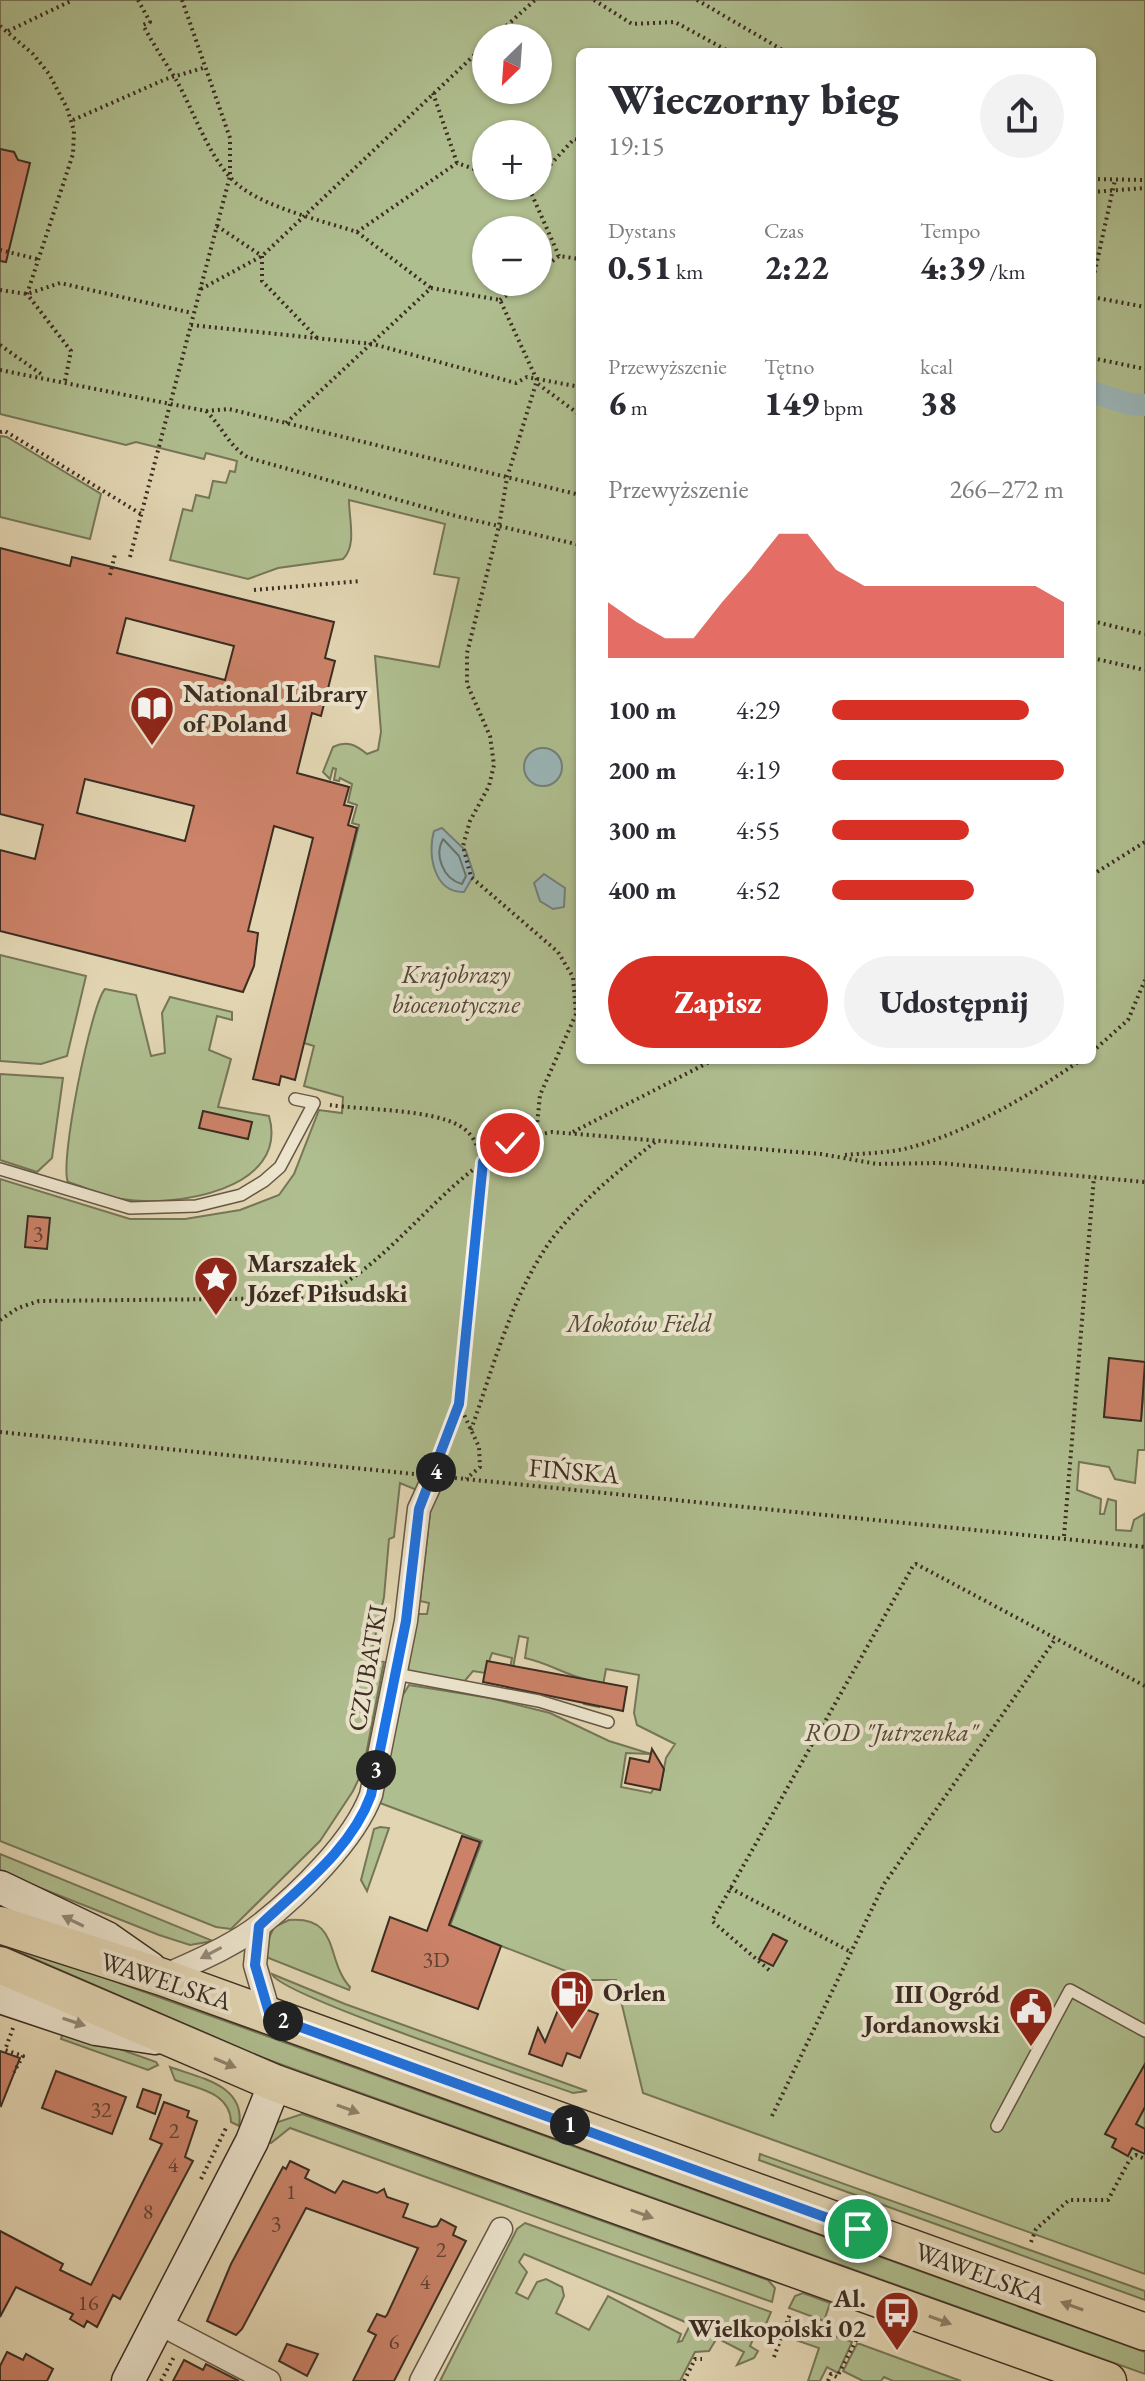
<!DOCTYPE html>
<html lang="pl">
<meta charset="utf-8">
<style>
:root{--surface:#fff;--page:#f2f2f3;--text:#2b2b33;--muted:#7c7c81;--accent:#d93025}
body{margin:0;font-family:"EB Garamond",serif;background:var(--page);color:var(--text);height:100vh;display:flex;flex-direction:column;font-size:30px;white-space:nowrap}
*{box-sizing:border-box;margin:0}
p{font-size:26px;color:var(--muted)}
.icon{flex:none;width:44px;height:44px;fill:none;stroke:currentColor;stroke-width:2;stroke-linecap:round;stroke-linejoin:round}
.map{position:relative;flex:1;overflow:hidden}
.panel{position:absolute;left:576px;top:48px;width:520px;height:1016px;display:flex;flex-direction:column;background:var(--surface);border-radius:12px;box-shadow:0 2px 6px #0004}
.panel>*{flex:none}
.needle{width:52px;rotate:205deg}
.fabs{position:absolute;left:472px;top:24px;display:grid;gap:16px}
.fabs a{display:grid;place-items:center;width:80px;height:80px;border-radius:50%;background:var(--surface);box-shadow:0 2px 6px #0004;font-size:40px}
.pin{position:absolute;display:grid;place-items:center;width:68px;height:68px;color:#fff;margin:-34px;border:4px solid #fff;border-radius:50%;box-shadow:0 2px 8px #0007}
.km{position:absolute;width:40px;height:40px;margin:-20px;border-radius:50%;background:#222;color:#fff;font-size:22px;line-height:40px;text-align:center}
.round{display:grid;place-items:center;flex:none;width:84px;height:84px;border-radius:42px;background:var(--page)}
.summary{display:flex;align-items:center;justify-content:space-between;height:136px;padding:0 32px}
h1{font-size:44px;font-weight:800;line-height:60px}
.figures{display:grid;grid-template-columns:repeat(3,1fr);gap:12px;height:136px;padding:8px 32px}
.figures div{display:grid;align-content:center}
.figures b{font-size:34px;font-weight:800}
.figures small{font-size:22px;font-weight:400}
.figures p{font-size:22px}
.chart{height:224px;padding:16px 32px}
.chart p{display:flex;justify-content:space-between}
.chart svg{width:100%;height:144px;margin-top:8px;fill:var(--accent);opacity:.7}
.cta{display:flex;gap:16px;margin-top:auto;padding:16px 32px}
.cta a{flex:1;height:92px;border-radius:48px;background:var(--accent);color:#fff;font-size:32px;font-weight:800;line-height:92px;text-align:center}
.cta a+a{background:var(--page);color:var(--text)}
ul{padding:0 32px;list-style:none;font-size:26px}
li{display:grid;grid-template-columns:128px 96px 1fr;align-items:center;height:60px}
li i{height:20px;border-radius:10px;background:var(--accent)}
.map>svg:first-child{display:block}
</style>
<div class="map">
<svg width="1145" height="2381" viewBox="0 0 1145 2381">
<rect width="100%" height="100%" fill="#e2d5b2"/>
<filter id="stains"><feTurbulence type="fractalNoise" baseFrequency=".0025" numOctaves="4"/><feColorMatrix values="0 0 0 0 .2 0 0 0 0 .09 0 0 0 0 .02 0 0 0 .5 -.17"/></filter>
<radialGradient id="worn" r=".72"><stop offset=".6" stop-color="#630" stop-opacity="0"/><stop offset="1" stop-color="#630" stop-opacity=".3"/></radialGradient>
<g fill="#afbe8f" stroke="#767658" stroke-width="2" fill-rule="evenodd">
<path d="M0,0H1145V1362L1109,1359L1104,1416L1141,1420L1145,1378V1450H1138L1135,1483L1115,1479L1109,1467L1079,1462L1077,1490L1101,1499L1100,1514H1104L1108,1499L1116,1501V1530L1131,1531L1134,1520L1144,1514L1145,2274L643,2093L616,1980H589L450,1926L482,1841L380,1803L398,1703L409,1685L490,1698L550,1713L609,1741L651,1754L626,1753L621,1787L651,1793L654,1788L660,1789L666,1758L675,1744L637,1725L634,1713L639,1675L606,1669L599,1707L584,1704L588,1680C565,1675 549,1663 525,1658L528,1638L519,1636L509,1689H506L512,1658L492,1653L485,1673L473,1671L463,1683L407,1673L418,1614H427L429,1603L420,1601L431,1503L436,1498L400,1483L394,1537L389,1539L384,1597L370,1659L384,1662L363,1770L353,1791L320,1841L231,1929L216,1927L0,1841V1179L130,1219H185L240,1210L279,1195L294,1174L319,1110L342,1113L343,1097L304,1086L314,1046L304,1043L359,825L352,823L357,805L348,802L352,784L340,778L339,781L334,780L336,769L333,768L330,779L323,772L333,747C347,740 356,745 367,754L378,750L381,732L375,656L439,667L459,578L434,574L445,524L349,500C349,519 357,546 343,559L278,568L248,579L170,560L183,509L192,511L196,495L209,498L213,481L226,483L230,471L235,472L237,461L206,453L204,459L136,442L126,445L0,414ZM486,38H538V90H486ZM580,52H1092V1060H580ZM486,134H538V186H486ZM486,230H538V282H486Z"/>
<path d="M0,436L7,437L101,494L90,539L0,517Z"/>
<path d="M0,955L86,976L67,1056L41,1064L0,1061Z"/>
<path d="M105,989L136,995L151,1056L165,1053L162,1013L170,997L232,1012V1020L217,1016L209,1050L231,1059L218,1107L269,1116C290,1190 174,1208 121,1199C103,1196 85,1187 68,1182C59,1164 91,1004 105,989Z"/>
<path d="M0,1074L63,1078L52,1158L37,1172L0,1160Z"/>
<path d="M380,1827L389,1828L367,1891L361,1880L374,1829Z"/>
<path d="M0,1854L213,1941L190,1945L159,1935L0,1872Z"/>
<path d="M289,1920C341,1916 325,1960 350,1987L349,1990L261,1955L274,1927Z"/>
<path d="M0,1940L1145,2352V2374L263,2058L0,1944Z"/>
<path d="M272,1974L345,2004L587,2091L573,2093C534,2079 279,1995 272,1974Z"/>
<path d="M64,2029L156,2062L158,2065L148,2070L61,2039Z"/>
<path d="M170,2067C200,2078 246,2085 239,2126L231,2122C230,2092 198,2089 175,2080Z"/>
<path d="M302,2114L768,2280L775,2288L772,2302L290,2128L271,2143L266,2140L278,2122Z"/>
<path d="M760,2154L1145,2291V2300L759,2160Z"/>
<path d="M525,2223L771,2312L764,2329L743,2321L740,2328L755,2335L750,2346L758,2351L754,2358L737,2365L744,2352L717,2338L709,2351L695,2352L680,2381H440L517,2229ZM524,2254L690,2324V2325L682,2341L678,2342L681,2334L608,2296L589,2330L556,2313L564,2296L562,2287L546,2279L537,2282L528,2299L516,2293L527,2272L519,2262Z"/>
<path d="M803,2293L830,2303L824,2321L789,2308L795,2296Z"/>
<path d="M790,2320L852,2342L838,2373L827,2367L820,2381H808L819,2348L784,2336Z"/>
<path d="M857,2344H860L961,2381H893L884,2377L881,2381H863L843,2371Z"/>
</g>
<g fill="#9ab6b8" stroke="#747f7c" stroke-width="2">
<circle cx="543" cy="767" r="19"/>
<path d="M442,828L466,851L474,875L464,892C434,893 427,854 434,831Z"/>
<path d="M544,874L565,888L564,907L553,909L540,901L534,883Z"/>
</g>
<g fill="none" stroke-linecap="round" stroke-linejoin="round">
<path stroke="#6b726d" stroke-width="2" d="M443,839L459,856L466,876L462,884C443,879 434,855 443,839Z"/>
<path stroke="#9ab6b8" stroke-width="22" d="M1092,392L1129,404L1145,405"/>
</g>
<g fill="#cb8268" stroke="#3c2d22" stroke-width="2" fill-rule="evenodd">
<path d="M0,149L14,152L18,160L30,163L6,262L0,261Z"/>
<path d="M0,548L70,566L72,557L334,622L325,658L335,661L321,716L312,713L297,773L349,787L344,805L353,807L348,825L357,828L295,1080L281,1076L279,1085L253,1079L313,838L274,826L248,931L258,933L254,966L243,992L0,931V850L35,859L43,825L0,814ZM126,618L234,646L225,680L117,653ZM85,779L194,806L185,841L77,813Z"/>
<path d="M203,1111L252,1122L248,1139L199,1128Z"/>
<path d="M28,1216L50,1218L47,1249L25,1247Z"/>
<path d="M1109,1358L1145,1362L1141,1421L1104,1417Z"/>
<path d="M487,1661L627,1687L623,1711L483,1682Z"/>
<path d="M652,1749L664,1769L660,1790L625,1783L630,1758L649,1762Z"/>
<path d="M462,1836L480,1842L449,1925L501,1946L478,2009L372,1971L390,1917L427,1931Z"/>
<path d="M773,1934L787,1941L773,1966L759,1959Z"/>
<path d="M562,2000L598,2014L580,2058L567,2053L562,2066L529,2054L538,2028L545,2042Z"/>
<path d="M0,2051L20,2058L1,2106L0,2105Z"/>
<path d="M1145,2064V2107L1136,2124L1145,2129V2154L1132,2148L1128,2156L1112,2147L1116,2139L1105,2134Z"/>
<path d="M56,2071L126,2097L112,2134L42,2108Z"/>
<path d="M143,2089L161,2095L155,2114L137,2107Z"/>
<path d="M164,2102L189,2111L187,2117L197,2121L185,2157L193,2161L120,2299L113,2295L97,2327L87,2321L84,2327L70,2319L73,2314L16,2287L0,2317V2231L63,2264L60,2270L91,2285L162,2144L150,2139Z"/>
<path d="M290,2161L309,2170L305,2178L335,2193L343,2181L377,2193L384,2189L387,2197L408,2204L403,2217L432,2227L437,2226L441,2219L456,2227L453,2235L466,2241L394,2381H353L376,2335L368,2331L377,2314L385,2317L387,2315L418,2248L306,2208L242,2329L236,2335L207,2321L231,2264L283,2167L286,2169Z"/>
<path d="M287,2344L318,2354L307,2376L279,2361Z"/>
<path d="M7,2352L23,2360L26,2354L53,2369L47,2381H0V2366Z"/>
<path d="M184,2360L203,2370L206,2364L239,2381H173Z"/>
</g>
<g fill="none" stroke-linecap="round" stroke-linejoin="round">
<g stroke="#665746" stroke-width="14">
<g id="lane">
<path d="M0,1169L130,1208L196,1206L241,1195L264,1181L280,1167L314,1103L295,1099"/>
<path d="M396,1674L539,1701L608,1722"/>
<path d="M997,2126L1070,1990L1145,2031"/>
</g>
</g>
<g stroke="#665746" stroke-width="25">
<g id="street">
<path d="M259,1926L255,1965L270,2016"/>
<path d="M162,1977C194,1962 232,1947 260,1925C299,1894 354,1841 371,1795L406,1621L419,1509L434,1476"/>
<path d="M158,2323L269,2381"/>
<path d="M421,2381L501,2229"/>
</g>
</g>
<g stroke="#3c2d22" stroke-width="35">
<g id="secondary">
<path d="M0,1887L107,1938L150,1968"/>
<path d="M0,1997L96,2029L155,2038"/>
<path d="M128,2381L252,2141L275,2083"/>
</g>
</g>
<g stroke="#3c2d22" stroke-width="39">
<g id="primary">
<path d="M0,1925L162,1977L1145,2332"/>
<path d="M0,1965L275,2083L1108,2381"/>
</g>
</g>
<g stroke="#3c2d22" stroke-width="4" stroke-dasharray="2 4" stroke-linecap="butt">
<path d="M138,0L150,22L143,25C153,44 164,60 175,78C194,110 211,166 242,188C271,209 323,221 357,232L457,163L486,173"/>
<path d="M594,0L632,24L675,22L730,52"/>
<path d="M697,0L786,52"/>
<path d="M0,26L33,54L49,74L67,108L74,131L73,154L27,294L71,351L65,381"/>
<path d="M8,31L73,0"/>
<path d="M493,38L535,0"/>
<path d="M433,93L457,163"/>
<path d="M73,120L166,79L203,68"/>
<path d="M538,178L574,139L580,140"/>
<path d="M1092,179L1145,180"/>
<path d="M524,186L529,188L559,256"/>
<path d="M1092,192L1145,188"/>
<path d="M217,226L262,256"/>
<path d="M357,232L431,288"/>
<path d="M0,250L37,259"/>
<path d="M262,256V281L317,338"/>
<path d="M538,272L559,256L580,259"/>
<path d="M1092,284L1115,180"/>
<path d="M201,289L262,256L486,44"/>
<path d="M0,290L27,294L60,283L192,313"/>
<path d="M1092,297L1145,307"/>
<path d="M500,300L525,282"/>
<path d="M191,325L373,344L516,383L527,377L580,387"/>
<path d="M0,345L44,376"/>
<path d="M1092,358L1145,369"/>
<path d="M0,370L206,411L229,409L580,495"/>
<path d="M538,384L580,415"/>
<path d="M206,411C222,426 229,447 249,458L456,516L580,545"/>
<path d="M286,423L431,288L500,300L537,380L507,478L499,526L467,653V684L490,736L494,765L489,786L470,821L463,846L471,877L558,952L573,977L576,1014L540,1095L536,1135"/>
<path d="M0,432L5,431L141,514"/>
<path d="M130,557L230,176V138L182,0"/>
<path d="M110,575L115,554"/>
<path d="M254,590L361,581"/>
<path d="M1092,621L1145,634"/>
<path d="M1092,658L1145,670"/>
<path d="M1092,875L1145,842"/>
<path d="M1092,1052L1128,1020L1145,980"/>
<path d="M330,1105C364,1110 431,1109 460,1126C474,1134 478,1148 483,1162L459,1404L479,1447L480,1467L466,1479"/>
<path d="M573,1132L713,1060"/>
<path d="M845,1155C867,1153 891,1153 912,1147C972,1130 1030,1095 1081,1060"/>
<path d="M216,1317V1300"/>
<path d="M0,1320L18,1308L39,1301L317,1298C405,1260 456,1148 552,1132L821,1154L877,1164L939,1163L1145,1182"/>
<path d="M471,1430C493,1368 511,1298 549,1243C578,1203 617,1172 655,1142"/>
<path d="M0,1432L414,1474"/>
<path d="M440,1459L458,1406"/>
<path d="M455,1478L1145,1547"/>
<path d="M1064,1536L1094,1177"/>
<path d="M730,1888L851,1952"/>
<path d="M769,1970L712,1921L913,1566L916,1564L1145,1686"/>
<path d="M13,2028L5,2050L23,2056L14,2072"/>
<path d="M772,2116L884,1884L1056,1638"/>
<path d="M201,2179L226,2128"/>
<path d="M1031,2242L1036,2229L1069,2200H1108L1130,2159L1136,2155L1145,2159"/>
<path d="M774,2357L790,2314"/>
<path d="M161,2381L175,2355"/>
<path d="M684,2381L695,2359H702"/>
<path d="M828,2381L831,2374L837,2377L861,2331"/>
</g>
<use href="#lane" stroke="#ece4cd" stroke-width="11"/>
<use href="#street" stroke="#ece4cd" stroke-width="22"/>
<use href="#secondary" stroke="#ece4cd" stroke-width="32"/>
<use href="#primary" stroke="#e2d5b2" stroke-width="36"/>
</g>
<defs><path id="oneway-solid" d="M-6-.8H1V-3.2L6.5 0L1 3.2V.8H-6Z" transform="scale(2)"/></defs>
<g fill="#948878">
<use href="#oneway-solid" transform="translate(73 1921) rotate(-154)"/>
<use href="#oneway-solid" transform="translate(211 1953) rotate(152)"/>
<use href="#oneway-solid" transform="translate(74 2022) rotate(18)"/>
</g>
<g fill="#8f816a">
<use href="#oneway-solid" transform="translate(225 2063) rotate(23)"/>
<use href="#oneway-solid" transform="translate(348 2109) rotate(20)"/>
<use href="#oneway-solid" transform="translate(642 2214) rotate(20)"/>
<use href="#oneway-solid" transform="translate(1072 2306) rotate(-160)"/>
<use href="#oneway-solid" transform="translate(940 2320) rotate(20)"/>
</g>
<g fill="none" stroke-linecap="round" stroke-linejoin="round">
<g stroke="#fff" stroke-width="16">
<path id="route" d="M510,1143L483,1162L459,1404L419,1509L406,1621L371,1795C351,1850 300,1887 259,1926L255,1965L270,2016L858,2229"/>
</g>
<use href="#route" stroke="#1a73e8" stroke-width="10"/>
</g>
<defs>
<g id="library-pin" transform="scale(2.3)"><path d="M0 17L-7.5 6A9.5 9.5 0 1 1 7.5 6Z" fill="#8f2418" stroke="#ece4cd"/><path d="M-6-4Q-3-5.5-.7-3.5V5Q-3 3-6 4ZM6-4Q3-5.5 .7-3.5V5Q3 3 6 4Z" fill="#fff"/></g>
<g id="sight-pin" transform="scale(2.3)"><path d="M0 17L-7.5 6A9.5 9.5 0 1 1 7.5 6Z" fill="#8f2418" stroke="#ece4cd"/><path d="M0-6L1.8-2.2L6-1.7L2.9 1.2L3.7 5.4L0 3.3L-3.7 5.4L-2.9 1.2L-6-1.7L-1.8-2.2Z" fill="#fff"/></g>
<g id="fuel-pin" transform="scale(2.3)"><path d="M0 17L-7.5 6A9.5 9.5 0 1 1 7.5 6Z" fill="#8f2418" stroke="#ece4cd"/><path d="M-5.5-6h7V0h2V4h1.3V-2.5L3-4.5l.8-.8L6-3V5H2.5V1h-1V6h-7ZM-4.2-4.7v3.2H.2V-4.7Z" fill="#fff"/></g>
<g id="civic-pin" transform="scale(2.3)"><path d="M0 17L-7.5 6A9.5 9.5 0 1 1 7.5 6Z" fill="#8f2418" stroke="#ece4cd"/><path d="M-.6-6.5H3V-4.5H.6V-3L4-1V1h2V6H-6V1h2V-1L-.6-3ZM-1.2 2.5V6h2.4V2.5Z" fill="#fff"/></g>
<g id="bus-pin" transform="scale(2.3)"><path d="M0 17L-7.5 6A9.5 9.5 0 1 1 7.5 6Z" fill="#8f2418" stroke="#ece4cd"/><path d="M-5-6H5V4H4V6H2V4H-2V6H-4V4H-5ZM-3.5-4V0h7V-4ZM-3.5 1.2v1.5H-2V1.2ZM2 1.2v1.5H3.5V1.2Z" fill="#fff"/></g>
</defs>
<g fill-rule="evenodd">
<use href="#library-pin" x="152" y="708"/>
<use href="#sight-pin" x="216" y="1278"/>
<use href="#fuel-pin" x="572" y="1992"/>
<use href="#civic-pin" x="1031" y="2009"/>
<use href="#bus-pin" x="897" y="2313"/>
</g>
<g text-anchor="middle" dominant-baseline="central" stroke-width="8" stroke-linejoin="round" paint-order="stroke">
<g font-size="22" fill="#604234">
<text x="38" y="1233">3</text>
<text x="436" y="1959">3D</text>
<text x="101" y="2109">32</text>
<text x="174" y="2130">2</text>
<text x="173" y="2164">4</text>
<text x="291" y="2191">1</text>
<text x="148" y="2211">8</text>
<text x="276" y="2223">3</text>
<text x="441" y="2249">2</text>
<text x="425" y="2281">4</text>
<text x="88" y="2302">16</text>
<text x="394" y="2341">6</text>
</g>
<g font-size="26" font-weight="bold" fill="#3c2d22" stroke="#ece4cd" text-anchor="start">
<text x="183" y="693">National Library<tspan x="183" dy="30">of Poland</tspan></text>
<text x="247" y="1263">Marszałek<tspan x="247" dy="30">Józef Piłsudski</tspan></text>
<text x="603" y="1992">Orlen</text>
<text x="1000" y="1994" text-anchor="end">III Ogród<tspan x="1000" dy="30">Jordanowski</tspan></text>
<text x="866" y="2298" text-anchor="end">Al.<tspan x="866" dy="30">Wielkopolski 02</tspan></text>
</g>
<g font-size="26" font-style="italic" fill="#534a38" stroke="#ece4cd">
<text x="456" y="974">Krajobrazy<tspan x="456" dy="30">biocenotyczne</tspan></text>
<text x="639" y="1323">Mokotów Field</text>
<text x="891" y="1732">ROD "Jutrzenka"</text>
</g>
<g font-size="26" fill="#3c2d22" stroke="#ece4cd">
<text transform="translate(574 1471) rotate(5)">FIŃSKA</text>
<text transform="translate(367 1668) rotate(-80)">CZUBATKI</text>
<text transform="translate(166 1981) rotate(18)">WAWELSKA</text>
<text transform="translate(980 2273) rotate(20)">WAWELSKA</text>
</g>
</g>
<rect width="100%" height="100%" filter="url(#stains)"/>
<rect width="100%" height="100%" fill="url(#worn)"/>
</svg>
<div class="fabs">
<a><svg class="needle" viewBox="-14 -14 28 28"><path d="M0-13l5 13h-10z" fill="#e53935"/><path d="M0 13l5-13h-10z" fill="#7c7c81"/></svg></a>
<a>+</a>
<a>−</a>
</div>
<div class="pin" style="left:858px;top:2229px;background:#1e9e55"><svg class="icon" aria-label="arrive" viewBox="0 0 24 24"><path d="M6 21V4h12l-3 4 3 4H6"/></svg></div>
<div class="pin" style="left:510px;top:1143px;background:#d93025"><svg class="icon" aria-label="check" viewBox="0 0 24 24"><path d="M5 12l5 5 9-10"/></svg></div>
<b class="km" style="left:570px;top:2125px">1</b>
<b class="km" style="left:283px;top:2021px">2</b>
<b class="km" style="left:376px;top:1770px">3</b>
<b class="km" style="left:436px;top:1472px">4</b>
<section class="panel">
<div class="summary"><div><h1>Wieczorny bieg</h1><p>19:15</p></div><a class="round"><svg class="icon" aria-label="share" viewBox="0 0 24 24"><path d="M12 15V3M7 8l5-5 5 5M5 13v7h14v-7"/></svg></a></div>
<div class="figures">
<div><p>Dystans</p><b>0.51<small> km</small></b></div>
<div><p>Czas</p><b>2:22</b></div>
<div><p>Tempo</p><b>4:39<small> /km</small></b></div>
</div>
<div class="figures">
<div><p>Przewyższenie</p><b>6<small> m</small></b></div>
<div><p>Tętno</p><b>149<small> bpm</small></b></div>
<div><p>kcal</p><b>38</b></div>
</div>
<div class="chart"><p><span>Przewyższenie</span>266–272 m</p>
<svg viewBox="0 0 160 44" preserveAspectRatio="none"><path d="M0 44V27L10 33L20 38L30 38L40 27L50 17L60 6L70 6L80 17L90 22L100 22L110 22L120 22L130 22L140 22L150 22L160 27V44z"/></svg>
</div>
<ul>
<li><b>100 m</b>4:29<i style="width:85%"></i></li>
<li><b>200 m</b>4:19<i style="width:100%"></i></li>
<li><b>300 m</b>4:55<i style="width:59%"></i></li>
<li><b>400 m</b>4:52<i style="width:61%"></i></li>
</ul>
<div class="cta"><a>Zapisz</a><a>Udostępnij</a></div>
</section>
</div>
